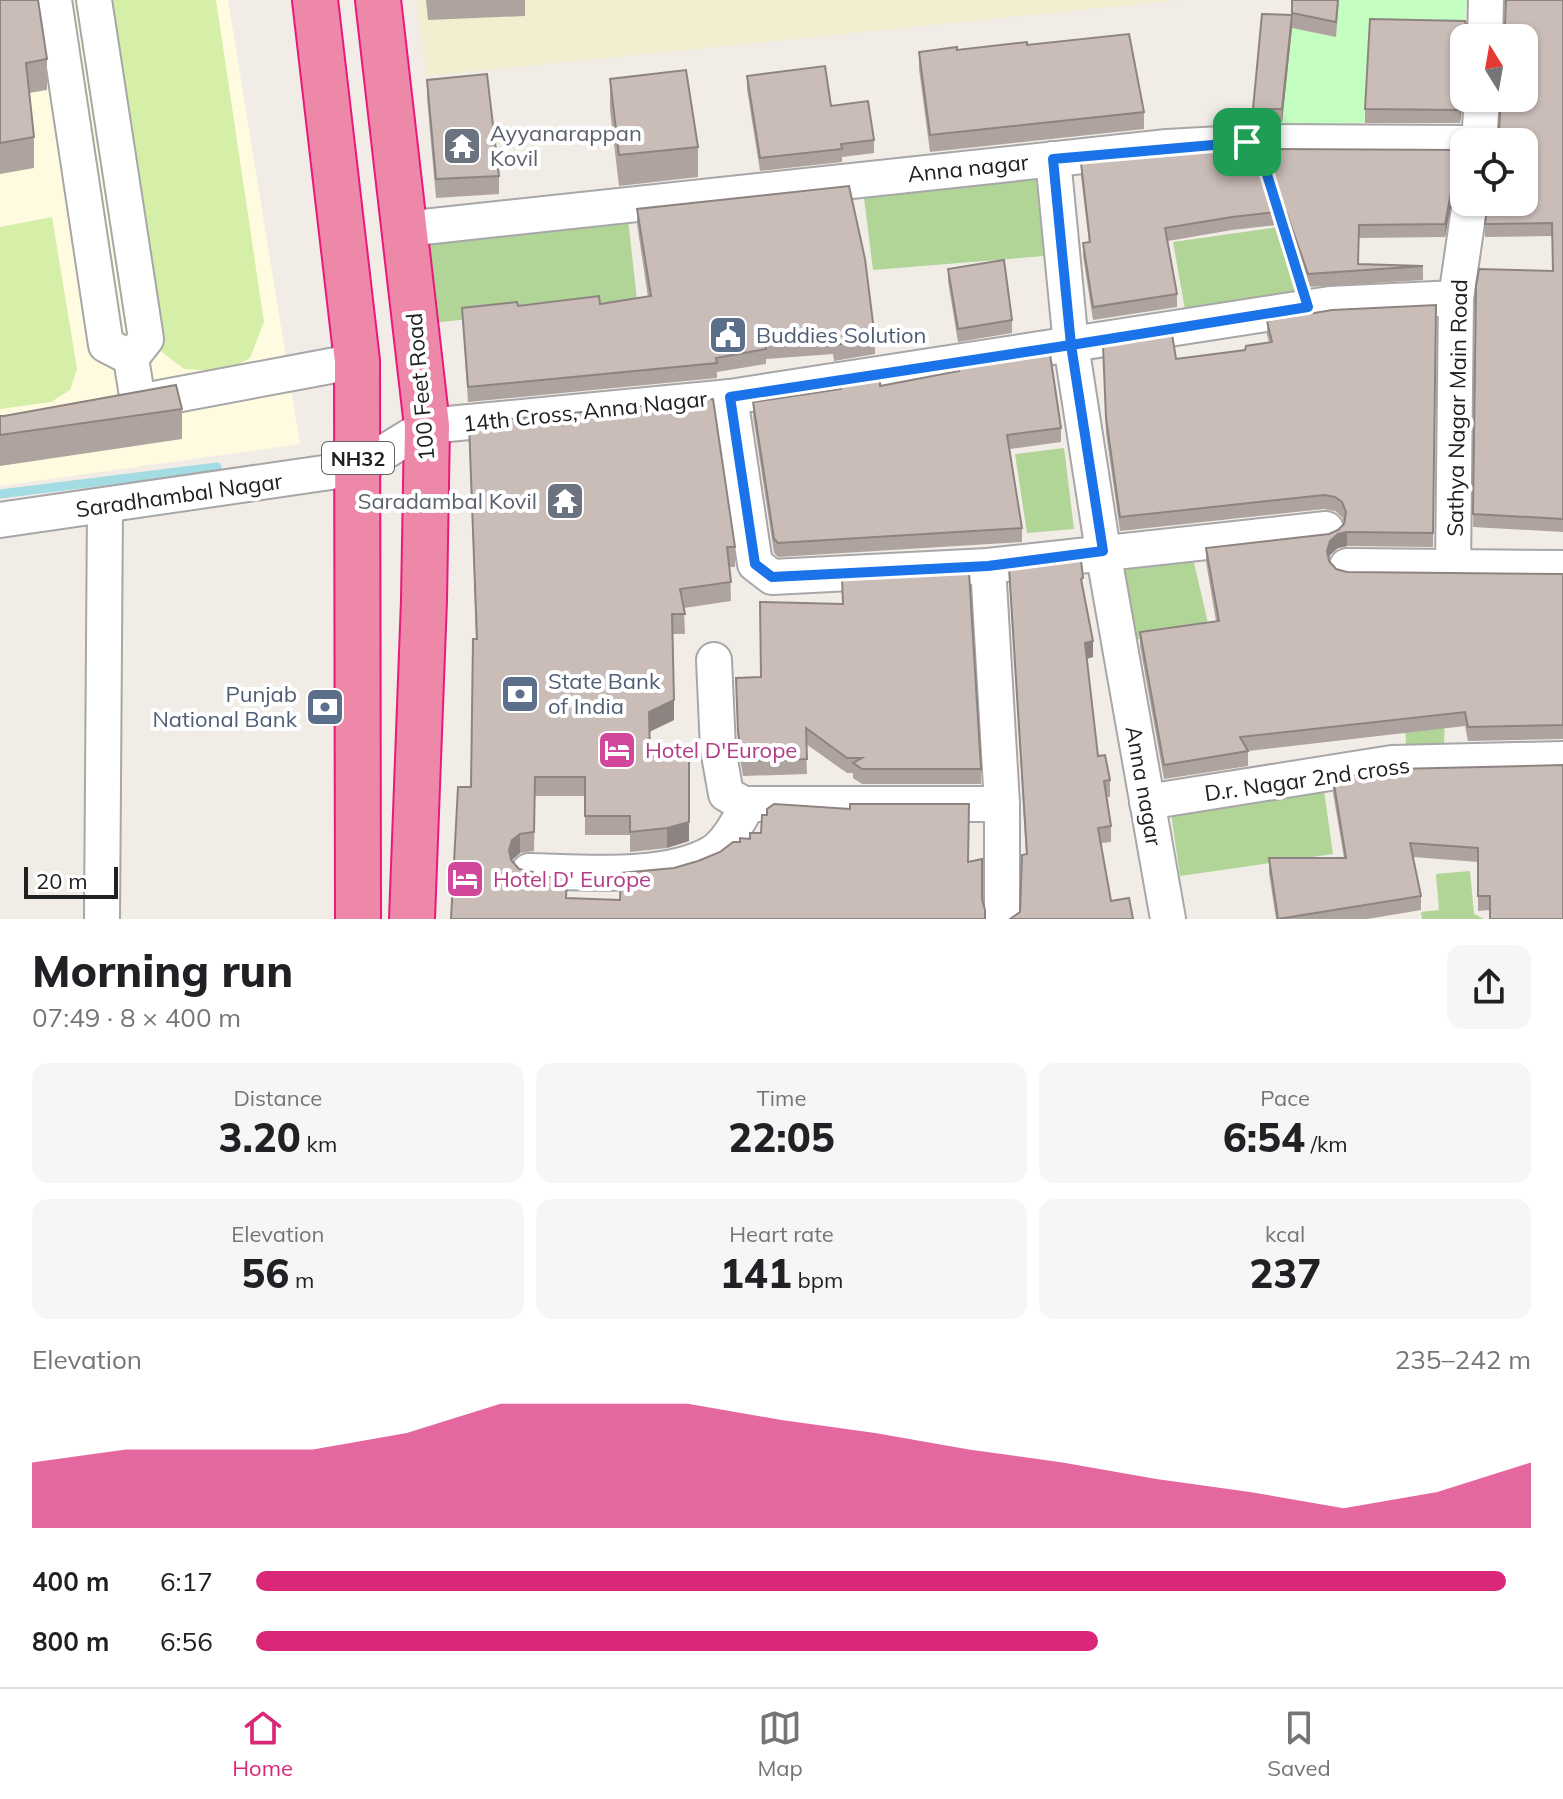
<!DOCTYPE html>
<meta charset="utf-8">
<style>
:root{--surface:#fff;--page:#f6f6f6;--text:#202124;--muted:#757577;--line:#e0e0e0;--accent:#db2777}
body{margin:0;font-family:Mulish,sans-serif;background:var(--page);color:var(--text);height:100vh;display:flex;flex-direction:column;font-size:30px;white-space:nowrap}
*{box-sizing:border-box;margin:0}
p{font-size:26px;color:var(--muted)}
.icon{flex:none;width:44px;height:44px;fill:none;stroke:currentColor;stroke-width:2;stroke-linecap:round;stroke-linejoin:round}
.map{position:relative;height:919px;overflow:hidden}
.details{display:flex;flex-direction:column;background:var(--surface);flex:1}
.details>*{flex:none}
.needle{width:52px;rotate:349deg}
.fabs{position:absolute;left:1450px;top:24px;display:grid;gap:16px}
.fabs a{display:grid;place-items:center;width:88px;height:88px;border-radius:16px;background:var(--surface);box-shadow:0 2px 6px #0004;font-size:40px}
.scale{position:absolute;left:24px;bottom:20px;width:94px;box-sizing:border-box;padding-left:8px;border:4px solid #202020;border-top:0;font-size:22px;line-height:28px;white-space:nowrap;color:#202020;-webkit-text-stroke:6px #fff;paint-order:stroke}
.pin{position:absolute;display:grid;place-items:center;width:68px;height:68px;color:#fff;margin:-34px;border-radius:16px;box-shadow:0 4px 12px #0006}
.round{display:grid;place-items:center;flex:none;width:84px;height:84px;border-radius:16px;background:var(--page)}
.overview{display:flex;align-items:center;justify-content:space-between;height:136px;padding:0 32px}
h1{font-size:44px;font-weight:800;line-height:60px}
.metrics{display:grid;grid-template-columns:repeat(3,1fr);gap:12px;height:136px;padding:8px 32px}
.metrics div{display:grid;align-content:center;border-radius:16px;background:var(--page);text-align:center}
.metrics b{font-size:40px;font-weight:800}
.metrics small{font-size:22px;font-weight:400}
.metrics p{font-size:22px}
.chart{height:224px;padding:16px 32px}
.chart p{display:flex;justify-content:space-between}
.chart svg{width:100%;height:144px;margin-top:8px;fill:var(--accent);opacity:.7}
ul{padding:0 32px;list-style:none;font-size:26px}
li{display:grid;grid-template-columns:128px 96px 1fr;align-items:center;height:60px}
li i{height:20px;border-radius:10px;background:var(--accent)}
.tab-bar{display:flex;justify-content:space-around;align-items:center;height:112px;border-top:2px solid var(--line);background:var(--surface);font-size:22px;color:var(--muted)}
.tab-bar a{display:grid;justify-items:center;gap:4px}
.tab-bar .current{color:var(--accent)}
.map>svg:first-child{display:block}
</style>
<div class="map">
<svg width="1563" height="919" viewBox="0 0 1563 919">
<rect width="100%" height="100%" fill="#f1ece6"/>
<path fill="#fffbe1" d="M0,0H228L300,444L0,486Z"/>
<path fill="#f1efd0" d="M416,0H1180L427,76Z"/>
<g fill="#d5efa8">
<path d="M106,0H216L264,322L250,358L225,371L184,369L158,349Z"/>
<path d="M52,217L77,369L70,390L51,402L0,409V227Z"/>
</g>
<g fill="#b1d497">
<path d="M1035,171L1044,256L873,270L863,190Z"/>
<path d="M628,219L637,300L433,323L428,242Z"/>
<path d="M1279,227L1300,299L1186,315L1173,242Z"/>
<path d="M1064,448L1074,529L1027,533L1015,454Z"/>
<path d="M1192,554L1210,632L1131,640L1120,570Z"/>
<path d="M1402,661H1446L1444,748L1406,745Z"/>
<path d="M1323,784L1333,854L1180,876L1170,806Z"/>
<path d="M1470,871L1474,914L1484,919H1422L1421,912L1439,910L1436,874Z"/>
</g>
<path fill="#c4fec1" d="M1339,0H1467L1463,34L1365,122L1281,128L1292,28L1336,37Z"/>
<g fill="none" stroke-linecap="round" stroke-linejoin="round">
<path stroke="#a3dce2" stroke-width="9" d="M0,494L217,467"/>
<g stroke="#a7a7a7" stroke-width="38">
<g id="minor">
<path d="M54,0L106,345L131,358L138,402L357,361"/>
<path d="M94,0L146,339L131,358"/>
<path d="M1485,38L1486,0"/>
<path d="M1479,142L1482,98"/>
<path d="M1053,159L1071,345L1103,551L1168,919"/>
<path d="M405,229L1167,147L1257,142L1464,143"/>
<path d="M730,397L755,564L772,577L988,566L1326,529"/>
<path d="M0,520L358,468L427,426L730,397L1330,304L1456,298"/>
<path d="M988,566L1002,804V919"/>
<path d="M1347,566L1563,568"/>
<path d="M1453,568L1456,298L1470,202"/>
<path d="M714,660L718,749L726,794L744,804H1002"/>
<path d="M1147,802L1392,763L1563,759"/>
<path d="M529,871C582,872 665,880 712,853C728,843 739,820 748,804"/>
<path d="M102,919L105,506"/>
</g>
</g>
<g stroke="#e9197d" stroke-width="48">
<g id="highway">
<path d="M315,0L357,361L358,919"/>
<path d="M378,0L427,426L424,600L412,919"/>
</g>
</g>
<path stroke="#ff696e" stroke-width="5" stroke-dasharray="4 4" stroke-linecap="butt" d="M1281,219L1299,278"/>
<use href="#minor" stroke="#fff" stroke-width="34"/>
<use href="#highway" stroke="#ee88a9" stroke-width="44"/>
</g>
<g fill="#aea39e">
<path d="M0,0L47,59V90L29,93L34,137V168L0,174Z"/>
<path d="M426,0H525V16L428,20Z"/>
<path d="M1292,0H1339L1336,37L1292,28L1282,122H1253V109L1292,15Z"/>
<path d="M1563,0V532L1473,527L1476,286L1553,271L1552,236L1485,237V224L1496,139Z"/>
<path d="M1468,35L1460,123H1365V109Z"/>
<path d="M1027,45L1144,112V129L930,152L919,69V52L957,50Z"/>
<path d="M747,76L831,106L874,140V153L842,157V162L760,171L747,89Z"/>
<path d="M610,79L698,147V177L619,186L610,110Z"/>
<path d="M427,80L499,176V194L436,198L427,98Z"/>
<path d="M1464,150V183L1454,190L1445,237L1359,238L1358,264L1423,266V280L1308,287L1286,224L1232,230L1168,241L1177,294V307L1093,320L1083,256V243L1089,242L1081,176V163Z"/>
<path d="M637,209L875,339V354L834,361L833,354L766,359V364L717,372V378L468,402L462,308L600,304L648,297L637,224Z"/>
<path d="M948,269L1012,320V333L958,342L948,281Z"/>
<path d="M1436,305L1433,547L1347,546L1338,548L1330,555L1329,561L1336,569L1347,572L1563,574V739L1468,741L1465,726L1248,751V766L1164,779L1140,646V632L1216,621L1206,562V548L1329,534L1338,530L1344,522L1342,517L1335,511L1324,509L1120,531L1106,433L1103,345L1176,359L1245,350L1269,342L1267,335V321Z"/>
<path d="M880,386L1061,428V442L1010,449L1022,528V542L778,557L774,553L753,416V402Z"/>
<path d="M182,409V439L0,466V416Z"/>
<path d="M469,423L735,547V567H730L731,601L684,608L685,634H673L674,720L649,732L650,754L689,841L667,848L630,852V835H585V796H535L534,851L520,853L512,860V861L519,869L566,898L620,900L968,862L982,899L451,919L471,787L476,639Z"/>
<path d="M1009,568L1083,592L1093,657L1087,659L1098,756L1110,780V797H1107L1111,826V842L1101,843L1020,912L1026,854Z"/>
<path d="M761,677L981,769V784H862L853,778V773H847L806,744L807,774L743,776L738,747L736,678Z"/>
<path d="M1563,765L1490,910L1478,911V862L1413,857L1421,896V910L1367,919H1276L1269,873V858H1344L1333,793V778Z"/>
</g>
<g fill="#8d8481">
<path d="M1292,15V28L1282,122V109Z"/>
<path d="M1464,82V95L1460,123V110Z"/>
<path d="M1463,170V183L1454,190L1445,237V224L1454,177Z"/>
<path d="M1347,532V546L1338,548L1330,555L1327,565V551L1330,541L1338,534Z"/>
<path d="M1093,641V657L1085,659V643Z"/>
<path d="M674,700V720L649,732V712Z"/>
<path d="M689,822V841L667,848V828Z"/>
<path d="M520,834V853L512,860L509,870V850L512,840Z"/>
</g>
<g fill="#cabdb8" stroke="#8d8481" stroke-width="2">
<path d="M0,0H38L47,59L26,63L34,137L0,143Z"/>
<path d="M1292,0H1338L1336,22L1292,13Z"/>
<path d="M1506,0H1563V519L1473,514L1476,286L1479,269L1553,271L1552,223L1485,224L1488,202H1524V142H1493L1496,139L1499,131L1501,98H1524V38H1499L1502,36L1505,25Z"/>
<path d="M1262,14L1292,15L1282,109H1253Z"/>
<path d="M1370,19L1465,21L1468,35L1471,38H1464V82L1460,110L1365,109Z"/>
<path d="M1129,34L1144,112L930,135L919,52L957,47V50L1027,42V45Z"/>
<path d="M825,66L831,106L868,101L874,140L841,144L842,149L760,158L747,76Z"/>
<path d="M686,70L698,147L619,155L610,79Z"/>
<path d="M487,74L499,176L436,179L427,80Z"/>
<path d="M1258,149L1464,150V170L1454,177L1445,224L1359,225L1358,264L1423,266L1308,274L1286,211L1232,217L1165,228L1177,294L1093,307L1083,243L1090,242L1081,163L1169,154Z"/>
<path d="M849,186L865,259L875,339L834,345L833,339L765,344L766,349L716,358L717,363L468,387L462,308L517,302L518,306L599,296L600,304L651,296L637,209Z"/>
<path d="M1004,260L1012,320L958,329L948,269Z"/>
<path d="M1436,305L1433,533L1347,532L1338,534L1330,541L1327,551L1329,561L1336,569L1347,572L1563,574V725L1468,727L1465,712L1240,737L1248,751L1164,765L1140,632L1219,621L1206,548L1329,534L1338,530L1344,524L1346,512L1342,502L1335,497L1324,495L1120,517L1106,418L1103,345L1172,334L1176,359L1245,350L1246,346L1272,342L1267,321L1332,310Z"/>
<path d="M1050,354L1061,428L1007,435L1022,528L778,543L774,539L753,402L841,389V386L880,380V386L959,371V368Z"/>
<path d="M176,385L182,409L0,435V416H4Z"/>
<path d="M713,399L735,547H727L731,582L680,589L685,614H672L674,700L649,712L650,754L689,752V822L667,828L630,832V816H585V777H535L534,832L520,834L512,840L509,850L511,860L519,869L533,872V877H567L566,898L620,900L621,873L674,868L698,861L720,852L733,842H740V838L750,839V833H761L762,815H767V809L774,804L850,809V804H969L968,862L982,859V899L985,910V919H451L458,787H471L473,639H477L469,423Z"/>
<path d="M1081,560L1083,578L1081,579L1093,641L1085,643L1098,756L1105,755L1110,780L1104,781L1111,826L1098,828L1111,901L1129,898L1133,919H1010L1020,912L1022,855L1027,854L1009,568Z"/>
<path d="M969,572L981,769H862L853,763L862,758H847L806,728L807,759L743,761L738,732L736,678L761,677L760,602L843,604L842,578Z"/>
<path d="M1563,765V919H1490V896H1478V848L1410,843L1421,896L1278,919L1269,858H1346L1333,778L1394,769Z"/>
</g>
<g fill="none" stroke-linecap="round" stroke-linejoin="round">
<g stroke="#fff" stroke-width="16">
<path id="route" d="M1247,142L1053,159L1071,345L730,397L755,564L772,577L988,566L1103,551L1071,345L1308,307L1257,142H1247"/>
</g>
<use href="#route" stroke="#1a73e8" stroke-width="10"/>
</g>
<defs>
<g id="temple-square" transform="scale(2)"><rect x="-9" y="-9" width="18" height="18" rx="4" fill="#6b7280" stroke="#fff"/><path d="M0-6L5-2H3V0L6.5 2.5H4V6H1.5V3h-3V6H-4V2.5H-6.5L-3 0V-2H-5Z" fill="#fff"/></g>
<g id="civic-square" transform="scale(2)"><rect x="-9" y="-9" width="18" height="18" rx="4" fill="#5c6f8a" stroke="#fff"/><path d="M-.6-6.5H3V-4.5H.6V-3L4-1V1h2V6H-6V1h2V-1L-.6-3ZM-1.2 2.5V6h2.4V2.5Z" fill="#fff"/></g>
<g id="bank-square" transform="scale(2)"><rect x="-9" y="-9" width="18" height="18" rx="4" fill="#5c6f8a" stroke="#fff"/><path d="M-6-4H6V4H-6ZM0-2.3a2.3 2.3 0 1 0 0 4.6a2.3 2.3 0 1 0 0-4.6Z" fill="#fff"/></g>
<g id="hotel-square" transform="scale(2)"><rect x="-9" y="-9" width="18" height="18" rx="4" fill="#d1479c" stroke="#fff"/><path d="M-6-4.5h1.5V1H6V5H4.5V3h-9V5H-6ZM-4 0a1.8 1.8 0 1 1 3.6 0ZM.5 0V-2.5h3Q6-2.5 6 0Z" fill="#fff"/></g>
</defs>
<g fill-rule="evenodd">
<use href="#temple-square" x="462" y="146"/>
<use href="#civic-square" x="728" y="335"/>
<use href="#temple-square" x="565" y="501"/>
<use href="#bank-square" x="520" y="694"/>
<use href="#bank-square" x="325" y="707"/>
<use href="#hotel-square" x="617" y="750"/>
<use href="#hotel-square" x="465" y="879"/>
</g>
<g text-anchor="middle" dominant-baseline="central" stroke-width="8" stroke-linejoin="round" paint-order="stroke">
<rect fill="#fff" stroke="#636363" stroke-width="2" x="322" y="442" width="72" height="32" rx="6"/>
<g font-size="20" font-weight="bold" fill="#202020">
<text x="358" y="458">NH32</text>
</g>
<g font-size="22" fill="#5b616d" stroke="#fff" text-anchor="start">
<text x="490" y="133">Ayyanarappan<tspan x="490" dy="25">Kovil</tspan></text>
<text x="537" y="501" text-anchor="end">Saradambal Kovil</text>
</g>
<g font-size="22" fill="#202020" stroke="#fff">
<text transform="translate(968 168) rotate(-6)">Anna nagar</text>
<text transform="translate(420 387) rotate(-95)">100 Feet Road</text>
<text transform="translate(1457 408) rotate(-89)">Sathya Nagar Main Road</text>
<text transform="translate(585 411) rotate(-6)">14th Cross, Anna Nagar</text>
<text transform="translate(179 495) rotate(-8)">Saradhambal Nagar</text>
<text transform="translate(1307 779) rotate(-8)">D.r. Nagar 2nd cross</text>
<text transform="translate(1144 786) rotate(80)">Anna nagar</text>
</g>
<g font-size="22" fill="#4e5e75" stroke="#fff" text-anchor="start">
<text x="756" y="335">Buddies Solution</text>
<text x="548" y="681">State Bank<tspan x="548" dy="25">of India</tspan></text>
<text x="297" y="694" text-anchor="end">Punjab<tspan x="297" dy="25">National Bank</tspan></text>
</g>
<g font-size="22" fill="#b23c85" stroke="#fff" text-anchor="start">
<text x="645" y="750">Hotel D'Europe</text>
<text x="493" y="879">Hotel D' Europe</text>
</g>
</g>
</svg>
<div class="fabs">
<a><svg class="needle" viewBox="-14 -14 28 28"><path d="M0-13l5 13h-10z" fill="#e53935"/><path d="M0 13l5-13h-10z" fill="#757577"/></svg></a>
<a><svg class="icon" aria-label="locate" viewBox="0 0 24 24"><circle cx="12" cy="12" r="6"/><path d="M12 2v4M12 18v4M2 12h4M18 12h4"/></svg></a>
</div>
<div class="scale">20 m</div>
<div class="pin" style="left:1247px;top:142px;background:#1e9e55"><svg class="icon" aria-label="arrive" viewBox="0 0 24 24"><path d="M6 21V4h12l-3 4 3 4H6"/></svg></div>
</div>
<section class="details">
<div class="overview"><div><h1>Morning run</h1><p>07:49 · 8 × 400 m</p></div><a class="round"><svg class="icon" aria-label="share" viewBox="0 0 24 24"><path d="M12 15V3M7 8l5-5 5 5M5 13v7h14v-7"/></svg></a></div>
<div class="metrics">
<div><p>Distance</p><b>3.20<small> km</small></b></div>
<div><p>Time</p><b>22:05</b></div>
<div><p>Pace</p><b>6:54<small> /km</small></b></div>
</div>
<div class="metrics">
<div><p>Elevation</p><b>56<small> m</small></b></div>
<div><p>Heart rate</p><b>141<small> bpm</small></b></div>
<div><p>kcal</p><b>237</b></div>
</div>
<div class="chart"><p><span>Elevation</span>235–242 m</p>
<svg viewBox="0 0 160 44" preserveAspectRatio="none"><path d="M0 44V24L10 20L20 20L30 20L40 15L50 6L60 6L70 6L80 11L90 15L100 20L110 24L120 29L130 33L140 38L150 33L160 24V44z"/></svg>
</div>
<ul>
<li><b>400 m</b>6:17<i style="width:98%"></i></li>
<li><b>800 m</b>6:56<i style="width:66%"></i></li>
</ul>
</section>
<nav class="tab-bar">
<a class="current"><svg class="icon" aria-label="home" viewBox="0 0 24 24"><path d="M3 11l9-7 9 7M6 9v11h12V9"/></svg>Home</a>
<a><svg class="icon" aria-label="map" viewBox="0 0 24 24"><path d="M3 6l6-2 6 2 6-2v14l-6 2-6-2-6 2zM9 4v14M15 6v14"/></svg>Map</a>
<a><svg class="icon" aria-label="saved" viewBox="0 0 24 24"><path d="M7 4h10v16l-5-4-5 4z"/></svg>Saved</a>
</nav>
